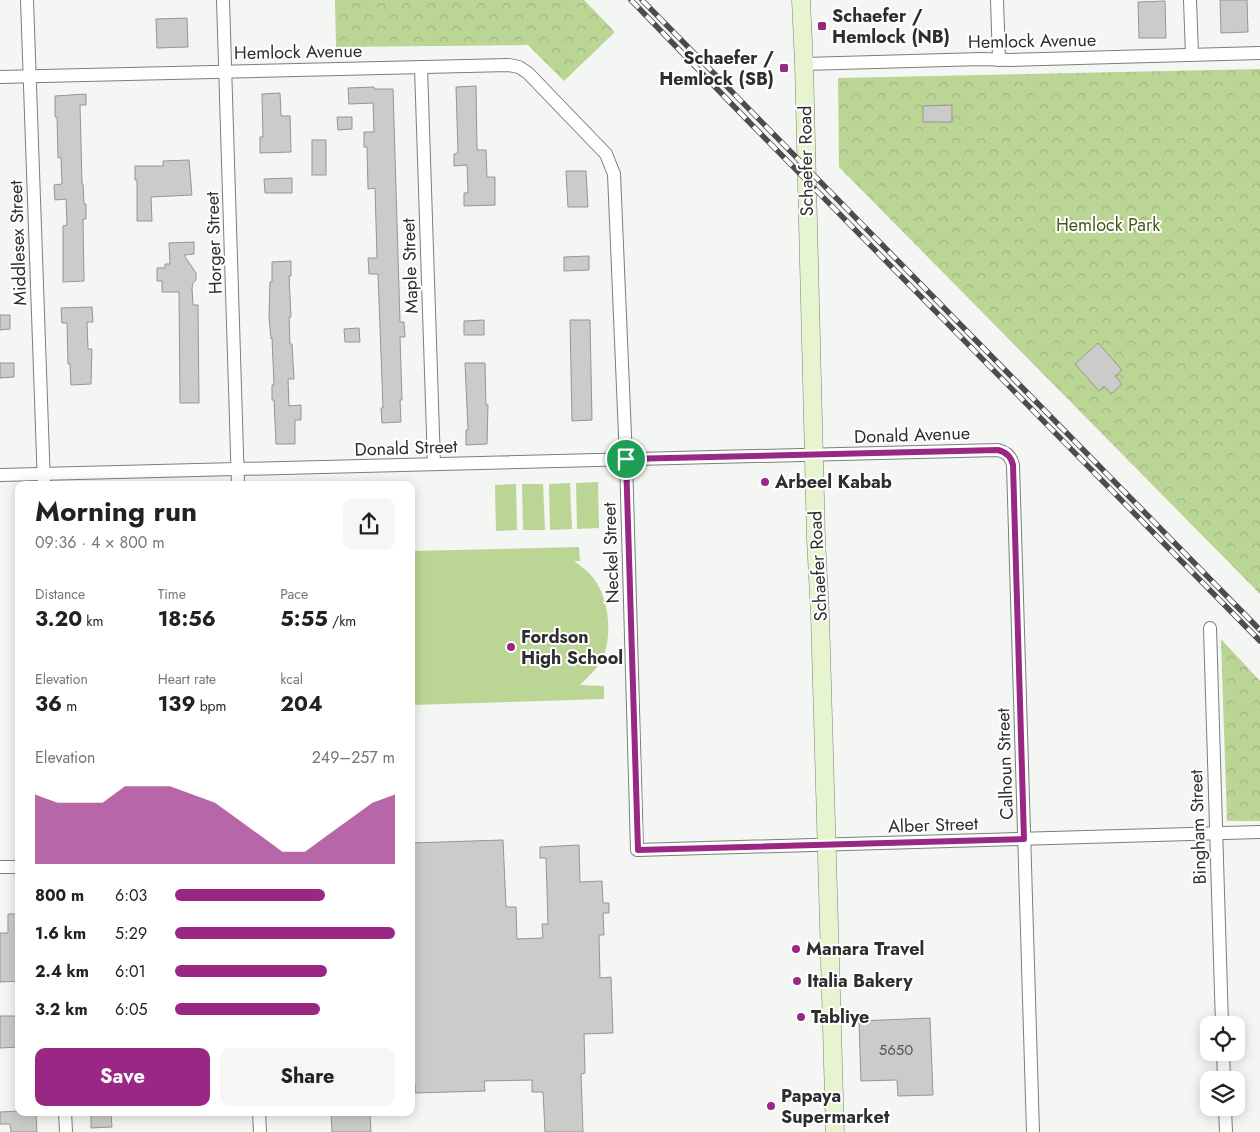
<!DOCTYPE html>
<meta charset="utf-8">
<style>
:root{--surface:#fff;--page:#f6f6f6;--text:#222;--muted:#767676;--accent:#9a2784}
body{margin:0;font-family:Jost,sans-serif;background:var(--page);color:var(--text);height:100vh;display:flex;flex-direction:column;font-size:19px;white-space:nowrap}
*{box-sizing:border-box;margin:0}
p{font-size:16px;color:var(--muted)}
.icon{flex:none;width:28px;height:28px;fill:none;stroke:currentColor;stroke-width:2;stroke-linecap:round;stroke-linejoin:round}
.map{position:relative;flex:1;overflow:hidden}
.panel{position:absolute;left:15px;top:481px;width:400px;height:635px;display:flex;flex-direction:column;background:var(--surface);border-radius:10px;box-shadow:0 2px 12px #0003}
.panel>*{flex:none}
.buttons{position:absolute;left:1200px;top:1016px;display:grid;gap:10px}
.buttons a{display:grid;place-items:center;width:45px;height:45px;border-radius:10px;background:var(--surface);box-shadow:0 2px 12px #0003;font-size:25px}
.pin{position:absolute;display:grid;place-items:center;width:42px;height:42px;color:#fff;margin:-21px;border:2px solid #fff;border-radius:50%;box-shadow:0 1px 5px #0007}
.round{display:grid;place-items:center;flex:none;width:52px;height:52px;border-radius:10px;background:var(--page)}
.head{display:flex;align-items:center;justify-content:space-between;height:85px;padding:0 20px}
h1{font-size:28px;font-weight:700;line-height:38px}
.metrics{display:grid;grid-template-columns:repeat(3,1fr);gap:8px;height:85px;padding:5px 20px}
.metrics div{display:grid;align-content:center}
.metrics b{font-size:21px;font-weight:700}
.metrics small{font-size:14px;font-weight:400}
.metrics p{font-size:14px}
.chart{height:140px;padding:10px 20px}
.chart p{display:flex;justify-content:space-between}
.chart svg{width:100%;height:90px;margin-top:5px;fill:var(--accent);opacity:.7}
.primary-button{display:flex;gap:10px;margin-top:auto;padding:10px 20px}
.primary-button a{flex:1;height:58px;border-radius:10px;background:var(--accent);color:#fff;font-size:20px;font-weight:700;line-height:58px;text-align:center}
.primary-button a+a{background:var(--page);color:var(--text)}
ul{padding:0 20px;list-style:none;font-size:16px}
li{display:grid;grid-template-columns:80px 60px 1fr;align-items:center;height:38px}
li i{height:12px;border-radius:6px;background:var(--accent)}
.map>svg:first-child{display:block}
</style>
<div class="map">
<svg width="1260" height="1132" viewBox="0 0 1260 1132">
<defs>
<pattern id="park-crowns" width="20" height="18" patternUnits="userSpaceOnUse" patternTransform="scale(1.25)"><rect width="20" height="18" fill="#bad594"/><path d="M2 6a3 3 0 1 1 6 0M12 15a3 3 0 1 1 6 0" fill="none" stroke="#a0b780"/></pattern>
</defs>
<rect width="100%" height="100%" fill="#f4f6f3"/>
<g fill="#bad594">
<path d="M598,482L599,528L577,529L576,483Z"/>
<path d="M570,483L572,529L550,530L549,484Z"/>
<path d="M516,484L517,530L496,531L495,485Z"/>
<path d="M522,484H543L545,530H523Z"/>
<path d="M579,547L580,561H574C579,565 585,569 589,573C608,592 613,630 604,655C599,667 589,676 580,685L604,686V699L411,705V551Z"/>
</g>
<g fill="url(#park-crowns)">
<path d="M335,0H584L615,32L564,81L528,45L336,47Z"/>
<path d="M1260,69V594L839,167L838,78Z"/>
<path d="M1221,639L1260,681V821H1227Z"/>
</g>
<g fill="#cbccc9" stroke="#959694">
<path d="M1220,0H1247L1248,32L1221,33Z"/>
<path d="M1165,1L1166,38H1139L1138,2Z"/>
<path d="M187,18L188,47L157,48L156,19Z"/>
<path d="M476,86L477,150H486L487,177H495V205L464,206V193H468L467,165L454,166V154L458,153L456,87Z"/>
<path d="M374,87V89H393L400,322H404L405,337H400L402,400H400L401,422L382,423L381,408H383L378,274H369L368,258H377L375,188L368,189L367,147H364V132H374L373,103L349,104L348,88Z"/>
<path d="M280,93L281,116H290L291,152L260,153V137H263L262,94Z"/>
<path d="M86,94V105H80L82,184H83L84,204H86V219H83L84,281L63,282V226L67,225L66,199L55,200L54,185L62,184L61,157L58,158L57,117H55V96Z"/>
<path d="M952,105V122H923V106Z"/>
<path d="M337,117H352V129L338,130Z"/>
<rect x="312" y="140" width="14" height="35"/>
<path d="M189,160L192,195L151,197L152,221H137V180H135V166H163V161Z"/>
<path d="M566,171H586L588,207H568Z"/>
<path d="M292,178V193H265L264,179Z"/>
<path d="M194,242V254L184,255L196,273V280L193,283L192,288L193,305H198L199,403H180L179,292H162V281H157V268H165V264H170L169,243Z"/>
<path d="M589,256V270L564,271V257Z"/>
<path d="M291,261V276H289L291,317H289L290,344H292L294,379H288L289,406L301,405V420H295V444H276L274,400H272V385H274L272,338L271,339L269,317L270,282H272V262Z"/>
<path d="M92,307L93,322H87L88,349H92L91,384L71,385L70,364H68L67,323H62L61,308Z"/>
<path d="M0,315H10V329L0,330Z"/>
<path d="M484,320V335H464V321Z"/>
<path d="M570,320H590L592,420L572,421Z"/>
<path d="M359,328L360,342H345L344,329Z"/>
<path d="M1098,343L1122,370L1115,376L1122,384L1111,394L1104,386L1099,391L1075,364Z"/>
<path d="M0,363H14V377L0,378Z"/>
<path d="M465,363H485L486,405H488L487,444L466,445V430H468Z"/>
<path d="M503,840L506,907H516L517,939L543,938L542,924H548L546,858H540V847L579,845L580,882L602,881L603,903H609V913H603L604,935H599L600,978L611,977L613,1033L584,1034L585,1073L581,1074L583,1132H545L543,1092H532V1080L484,1081L485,1091L415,1093V1083H411V843Z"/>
<path d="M8,914H19V981L0,982V933H8Z"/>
<path d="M0,1016H19V1047L0,1048Z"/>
<path d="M930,1018L933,1095L898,1096L897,1080L861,1081L859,1021Z"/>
<path d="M19,1111V1112H36L37,1132H11L10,1124H0V1112Z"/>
<path d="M331,1112H370L371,1132H332Z"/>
<path d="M111,1113L112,1127L91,1128V1114Z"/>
</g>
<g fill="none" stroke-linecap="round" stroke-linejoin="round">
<g stroke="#7d7e7c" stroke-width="14">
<g id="street">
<path d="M27,0L44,485"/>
<path d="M223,0L238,485"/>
<path d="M997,0L999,60"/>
<path d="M1190,0L1192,55"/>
<path d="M804,64L982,59L1010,60L1260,53"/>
<path d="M421,67L434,464"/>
<path d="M0,77L509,65L519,67L528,73L606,154L614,174L626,459L637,850L1260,832"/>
<path d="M0,475L998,450C1006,452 1011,456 1013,465L1033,1132"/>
<path d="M1210,628L1222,1025"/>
<path d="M0,867H19"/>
<path d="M1223,1052L1224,1080"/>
<path d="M1225,1108L1226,1132"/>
<path d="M65,1112L66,1132"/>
<path d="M259,1112L260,1132"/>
</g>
</g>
<g stroke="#7d7e7c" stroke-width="19">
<path id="secondary" d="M801,0L804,64L816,539L820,615L835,1132"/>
</g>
<use href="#street" stroke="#fff" stroke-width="12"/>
<use href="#secondary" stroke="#e6f4cf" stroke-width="18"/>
<g stroke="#4c4d4b" stroke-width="5.5">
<g id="rail">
<path d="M631,0L752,125L1260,641"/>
<path d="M642,0L1260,630"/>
</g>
</g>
<use href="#rail" stroke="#fff" stroke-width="4" stroke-dasharray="11" stroke-linecap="butt"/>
</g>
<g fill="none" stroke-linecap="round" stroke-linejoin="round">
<g stroke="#fff" stroke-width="10">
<path id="route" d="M998,450C1006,452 1011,456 1013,465L1024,839L638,850L626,459Z"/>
</g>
<use href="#route" stroke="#9a2784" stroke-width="6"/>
</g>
<g fill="#9a2784" stroke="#fff" stroke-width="2">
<rect x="817" y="21" width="10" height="10" rx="2.5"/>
<rect x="779" y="63" width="10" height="10" rx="2.5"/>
<circle cx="765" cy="482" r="5"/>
<circle cx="511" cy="647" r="5"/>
<circle cx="796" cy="949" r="5"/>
<circle cx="797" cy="981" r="5"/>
<circle cx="801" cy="1017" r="5"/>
<circle cx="771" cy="1106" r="5"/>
</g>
<g text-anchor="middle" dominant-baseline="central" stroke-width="4" stroke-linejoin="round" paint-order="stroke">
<g font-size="15" fill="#545654">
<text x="896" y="1050">5650</text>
</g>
<g font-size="18" font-weight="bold" fill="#2d2e2d" stroke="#fff" text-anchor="start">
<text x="832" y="16">Schaefer /<tspan x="832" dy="21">Hemlock (NB)</tspan></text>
<text x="774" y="58" text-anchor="end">Schaefer /<tspan x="774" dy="21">Hemlock (SB)</tspan></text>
<text x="775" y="482">Arbeel Kabab</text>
<text x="521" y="637">Fordson<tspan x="521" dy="21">High School</tspan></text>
<text x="806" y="949">Manara Travel</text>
<text x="807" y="981">Italia Bakery</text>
<text x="811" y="1017">Tabliye</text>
<text x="781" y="1096">Papaya<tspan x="781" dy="21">Supermarket</tspan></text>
</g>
<g font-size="18" fill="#2d2e2d" stroke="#fff">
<text transform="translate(1032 41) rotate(-1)">Hemlock Avenue</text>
<text transform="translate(298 52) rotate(-1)">Hemlock Avenue</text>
<text transform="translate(806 161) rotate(-91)">Schaefer Road</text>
<text transform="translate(18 243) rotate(-92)">Middlesex Street</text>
<text transform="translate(214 243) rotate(-92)">Horger Street</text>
<text transform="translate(410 266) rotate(-92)">Maple Street</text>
<text transform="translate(912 435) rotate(-2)">Donald Avenue</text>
<text transform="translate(406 448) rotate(-2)">Donald Street</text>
<text transform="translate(611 553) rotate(-92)">Neckel Street</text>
<text transform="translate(818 566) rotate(-93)">Schaefer Road</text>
<text transform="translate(1005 764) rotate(-92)">Calhoun Street</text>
<text transform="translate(933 825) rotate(-2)">Alber Street</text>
<text transform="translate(1198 827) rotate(-92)">Bingham Street</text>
</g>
<g font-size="18" fill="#445b19" stroke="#fff">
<text x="1108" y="225">Hemlock Park</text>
</g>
</g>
</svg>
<div class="buttons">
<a><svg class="icon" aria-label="locate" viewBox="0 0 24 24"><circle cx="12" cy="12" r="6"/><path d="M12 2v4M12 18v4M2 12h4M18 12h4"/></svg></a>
<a><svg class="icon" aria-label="layers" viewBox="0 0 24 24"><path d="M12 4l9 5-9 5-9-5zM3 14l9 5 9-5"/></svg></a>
</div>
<div class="pin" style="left:626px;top:459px;background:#1e9e55"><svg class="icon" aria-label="arrive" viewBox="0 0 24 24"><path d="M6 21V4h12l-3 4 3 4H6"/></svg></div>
<section class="panel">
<div class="head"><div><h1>Morning run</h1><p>09:36 · 4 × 800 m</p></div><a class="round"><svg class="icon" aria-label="share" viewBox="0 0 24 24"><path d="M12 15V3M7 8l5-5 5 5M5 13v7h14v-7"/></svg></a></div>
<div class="metrics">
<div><p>Distance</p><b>3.20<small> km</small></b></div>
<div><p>Time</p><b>18:56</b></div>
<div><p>Pace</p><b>5:55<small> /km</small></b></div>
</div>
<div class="metrics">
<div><p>Elevation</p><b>36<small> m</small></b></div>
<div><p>Heart rate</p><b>139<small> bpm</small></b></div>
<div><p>kcal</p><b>204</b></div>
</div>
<div class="chart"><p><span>Elevation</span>249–257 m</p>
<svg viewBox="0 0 160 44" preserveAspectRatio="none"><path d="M0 44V10L10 14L20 14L30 14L40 6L50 6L60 6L70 10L80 14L90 22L100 30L110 38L120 38L130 30L140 22L150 14L160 10V44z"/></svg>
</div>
<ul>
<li><b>800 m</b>6:03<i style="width:68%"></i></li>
<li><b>1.6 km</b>5:29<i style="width:100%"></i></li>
<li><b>2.4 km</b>6:01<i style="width:69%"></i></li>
<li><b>3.2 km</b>6:05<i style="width:66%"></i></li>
</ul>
<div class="primary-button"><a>Save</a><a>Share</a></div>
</section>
</div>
